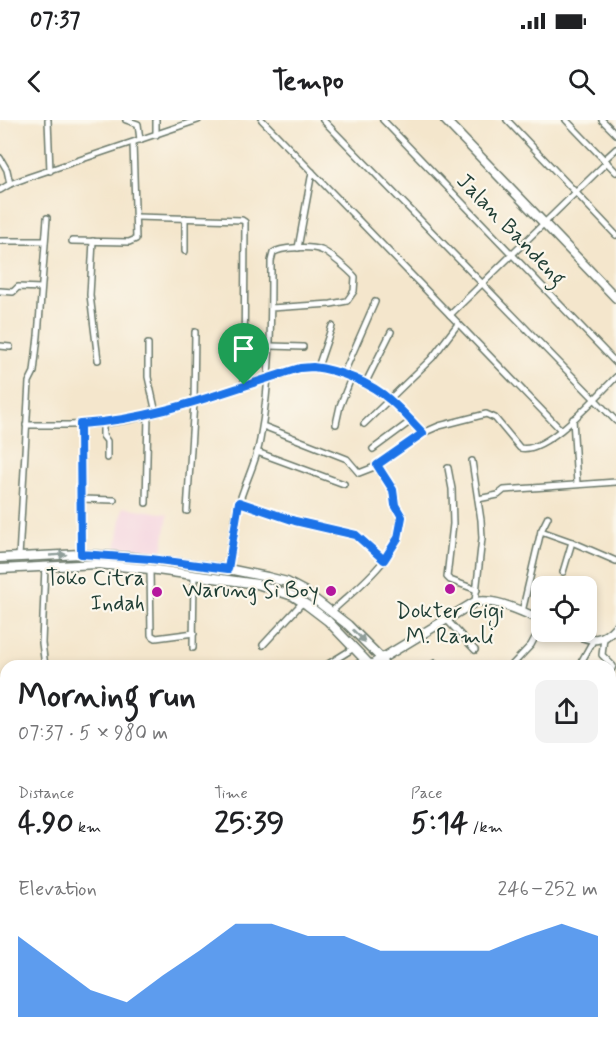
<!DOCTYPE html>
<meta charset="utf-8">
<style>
:root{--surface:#fff;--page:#f2f2f2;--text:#202124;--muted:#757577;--accent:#1a73e8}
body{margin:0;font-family:Mynerve,sans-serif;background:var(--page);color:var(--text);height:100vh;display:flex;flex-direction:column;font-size:22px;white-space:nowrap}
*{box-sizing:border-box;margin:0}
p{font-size:20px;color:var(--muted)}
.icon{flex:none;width:33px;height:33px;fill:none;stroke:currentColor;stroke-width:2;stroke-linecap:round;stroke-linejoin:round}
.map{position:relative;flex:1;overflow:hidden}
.side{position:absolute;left:0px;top:540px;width:616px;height:386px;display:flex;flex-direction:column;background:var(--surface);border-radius:18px 18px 0 0;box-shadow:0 3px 9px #0003}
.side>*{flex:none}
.fabs{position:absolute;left:531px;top:456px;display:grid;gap:12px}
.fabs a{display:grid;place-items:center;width:66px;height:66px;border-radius:12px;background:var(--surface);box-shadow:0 3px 9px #0003;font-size:30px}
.pin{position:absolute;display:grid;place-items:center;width:51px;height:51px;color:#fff;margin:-62px -26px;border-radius:50% 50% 50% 0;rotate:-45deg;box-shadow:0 0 6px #0007}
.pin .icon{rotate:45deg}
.round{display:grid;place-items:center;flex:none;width:63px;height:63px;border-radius:12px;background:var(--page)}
.summary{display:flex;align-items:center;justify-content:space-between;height:102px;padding:0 18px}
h1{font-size:33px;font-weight:700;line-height:45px}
.metrics{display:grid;grid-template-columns:repeat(3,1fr);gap:9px;height:102px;padding:6px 18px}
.metrics div{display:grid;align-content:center}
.metrics b{font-size:30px;font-weight:700}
.metrics small{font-size:16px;font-weight:400}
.metrics p{font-size:16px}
.chart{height:168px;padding:12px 18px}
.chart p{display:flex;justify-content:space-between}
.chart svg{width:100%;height:108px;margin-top:6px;fill:var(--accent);opacity:.7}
.status{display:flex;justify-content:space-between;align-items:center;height:42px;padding:0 30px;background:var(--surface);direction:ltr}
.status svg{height:16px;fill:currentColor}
header{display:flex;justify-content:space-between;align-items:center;height:78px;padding:0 18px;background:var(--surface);font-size:27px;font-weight:700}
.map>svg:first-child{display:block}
</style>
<div class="status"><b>07:37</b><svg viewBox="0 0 49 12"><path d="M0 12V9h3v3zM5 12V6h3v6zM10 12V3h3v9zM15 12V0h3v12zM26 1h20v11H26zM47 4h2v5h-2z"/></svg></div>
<header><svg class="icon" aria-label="back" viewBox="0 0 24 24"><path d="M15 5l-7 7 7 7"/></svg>Tempo<svg class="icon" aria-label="search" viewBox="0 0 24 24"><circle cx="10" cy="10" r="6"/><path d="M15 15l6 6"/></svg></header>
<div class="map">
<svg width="616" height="925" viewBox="0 0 616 925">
<rect width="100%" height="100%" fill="#fbf7ec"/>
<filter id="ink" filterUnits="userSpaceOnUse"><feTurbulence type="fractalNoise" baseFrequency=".0167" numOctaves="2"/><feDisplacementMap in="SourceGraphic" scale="12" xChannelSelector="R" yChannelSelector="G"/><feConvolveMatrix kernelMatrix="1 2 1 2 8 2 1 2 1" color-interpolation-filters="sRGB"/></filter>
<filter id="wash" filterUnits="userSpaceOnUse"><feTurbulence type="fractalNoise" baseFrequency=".008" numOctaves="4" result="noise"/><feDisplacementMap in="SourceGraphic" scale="24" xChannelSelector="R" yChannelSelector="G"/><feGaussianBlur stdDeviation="1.35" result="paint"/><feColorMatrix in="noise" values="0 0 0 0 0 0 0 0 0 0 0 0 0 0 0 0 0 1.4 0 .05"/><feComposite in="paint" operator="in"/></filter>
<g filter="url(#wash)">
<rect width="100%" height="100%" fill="#f4e6cc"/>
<path fill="#f4cfde" d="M123,387L168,394L162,433L116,429Z"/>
<path fill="#84b4ef" stroke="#527892" stroke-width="1.5" d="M311,920H425L426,925H312Z"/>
</g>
<g filter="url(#ink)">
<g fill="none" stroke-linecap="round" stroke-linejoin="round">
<g stroke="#6a7869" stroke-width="8">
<g id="street">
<path d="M48,0L50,51"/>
<path d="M126,0L138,4L140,20"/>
<path d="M262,0L561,310"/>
<path d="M323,0L616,301"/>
<path d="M383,0L616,243"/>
<path d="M507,0L616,115"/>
<path d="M566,0L616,52"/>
<path d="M602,0L616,14"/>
<path d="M156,15V0"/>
<path d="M0,38L7,50L10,64"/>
<path d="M604,40L616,29"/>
<path d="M0,70L10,64L29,57L198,0"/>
<path d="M136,97L242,100L245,102L244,265"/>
<path d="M185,98V131"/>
<path d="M0,121H44"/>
<path d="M72,121L129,122L136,119L133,23"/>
<path d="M93,121L90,175L98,240"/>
<path d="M298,128L312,52"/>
<path d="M0,171L13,172L18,167L41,168"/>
<path d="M450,195L607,42"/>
<path d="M148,224V257L156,293"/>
<path d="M0,226L10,227"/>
<path d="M271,226L303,227"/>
<path d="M318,247L332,206"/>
<path d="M343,255L375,182"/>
<path d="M365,264L391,212"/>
<path d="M573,299L577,364"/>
<path d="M103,303V316L107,321V338"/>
<path d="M80,304L81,434"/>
<path d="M336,304L340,286L351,258"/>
<path d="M364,304L432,238L458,204"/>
<path d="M26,305C60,305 95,306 128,300C186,288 243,266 300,248C327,244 370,262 390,280C402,291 412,302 423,313"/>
<path d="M263,306L347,339L359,353L377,346"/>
<path d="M373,329L411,301"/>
<path d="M257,332L344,364"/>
<path d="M472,341L481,400L482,418L475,482"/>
<path d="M448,348L452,369L453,404L447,457L450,460L477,470"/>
<path d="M81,379L114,380"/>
<path d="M478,379L498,375L504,370L616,362"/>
<path d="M239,382L295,401L356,415L384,440"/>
<path d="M146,383L148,295"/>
<path d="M187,391L194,282L195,212"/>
<path d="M541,411L572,422L616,441"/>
<path d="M19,437L29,262L34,252L38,216L47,98"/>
<path d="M150,449L151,515L156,518L194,513"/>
<path d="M228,449C231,430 232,409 237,390C243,366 256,344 260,320C271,260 271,201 271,141L273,133C280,127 311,126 321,130C328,132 350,151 355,157L354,171L347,181L331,184L271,188"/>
<path d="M563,452L572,422"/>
<path d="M332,491C361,464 399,438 402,395L395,385L392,367L378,348L379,344L423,313L439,306L486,294L495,298L520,328C546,335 598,275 616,257"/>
<path d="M522,492L541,411L548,397"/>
<path d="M446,499L475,530"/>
<path d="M604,518L602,535L613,546L610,553"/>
<path d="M263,525L303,482"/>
<path d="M193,528L194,455"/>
<path d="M45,546L42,523L45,446"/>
<path d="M325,546L354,528"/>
<path d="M354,546L365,539"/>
<path d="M430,546L435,543"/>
<path d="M511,546L531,525L542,504"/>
<path d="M579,546L594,519"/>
<path d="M610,655L616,648"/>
<path d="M0,690L6,694"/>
<path d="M610,738L616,730"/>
<path d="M0,747L6,751"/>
<path d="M0,803L6,797"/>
<path d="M610,844L616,830"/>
<path d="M0,887L6,890"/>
<path d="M53,920L61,925"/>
<path d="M300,920L301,925"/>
<path d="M429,920L430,925"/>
<path d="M7,925L10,920"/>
<path d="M484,925L488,920"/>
<path d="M501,925L505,920"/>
<path d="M577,925L579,920"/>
</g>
</g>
<g stroke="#6a7869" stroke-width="11">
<g id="secondary">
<path d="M445,0L616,178"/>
<path d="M0,438L81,434L130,437L228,449L267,457L287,462L304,471L348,505L381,538L384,546"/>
<path d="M0,449L97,444L150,449L257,464L293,476L307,485L328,501L371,546"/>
<path d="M570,512C591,520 600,525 616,507"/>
<path d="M371,545L475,482C497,478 522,492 542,500"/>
<path d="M610,817L616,819"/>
</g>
</g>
<use href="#street" stroke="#fff" stroke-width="5"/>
<use href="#secondary" stroke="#fff" stroke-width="8"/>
</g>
<defs><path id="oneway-solid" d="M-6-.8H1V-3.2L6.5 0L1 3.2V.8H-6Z" transform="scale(1.5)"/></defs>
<g fill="#8f9e9a">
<use href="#oneway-solid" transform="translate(58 435) rotate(-3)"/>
<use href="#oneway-solid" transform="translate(359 516) rotate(46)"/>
</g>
</g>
<g fill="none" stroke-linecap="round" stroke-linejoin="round" filter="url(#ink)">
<g stroke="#fff" stroke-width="12">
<path id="route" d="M313,247C339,250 371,263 390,280C402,290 412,302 423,313L377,345L393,370L395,385L402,397L398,418L384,440L356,415L295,401L239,382L228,449L151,439L81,434L80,304C156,300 228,270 300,248Z"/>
</g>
<use href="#route" stroke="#1a73e8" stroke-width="8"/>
</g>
<g fill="#b5179e" stroke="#fbf7ec" stroke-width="2">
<circle cx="450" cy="469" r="6"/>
<circle cx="331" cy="471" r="6"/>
<circle cx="157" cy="472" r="6"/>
</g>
<g text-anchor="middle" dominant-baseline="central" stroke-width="4.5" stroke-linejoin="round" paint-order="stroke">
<g font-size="22" fill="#1f3d34" stroke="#fbf7ec">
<text transform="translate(511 110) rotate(46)">Jalan Bandeng</text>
</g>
<g font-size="22" fill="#1f3d34" stroke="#fbf7ec" text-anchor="end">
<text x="145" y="459">Toko Citra<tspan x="145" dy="25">Indah</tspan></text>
<text x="319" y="471">Warung Si Boy</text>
<text x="450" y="492" text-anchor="middle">Dokter Gigi<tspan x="450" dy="25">M. Ramli</tspan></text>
</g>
</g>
</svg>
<div class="fabs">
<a><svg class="icon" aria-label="locate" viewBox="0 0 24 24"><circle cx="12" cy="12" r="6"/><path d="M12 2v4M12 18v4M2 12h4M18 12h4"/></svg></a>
</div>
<div class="pin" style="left:244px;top:265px;background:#1e9e55"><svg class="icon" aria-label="arrive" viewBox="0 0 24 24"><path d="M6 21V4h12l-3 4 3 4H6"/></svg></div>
<section class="side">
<div class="summary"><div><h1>Morning run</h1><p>07:37 · 5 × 980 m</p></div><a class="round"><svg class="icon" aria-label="share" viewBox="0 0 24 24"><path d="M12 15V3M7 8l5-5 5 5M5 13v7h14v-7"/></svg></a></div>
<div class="metrics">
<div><p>Distance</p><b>4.90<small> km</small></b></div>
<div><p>Time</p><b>25:39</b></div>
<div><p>Pace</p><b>5:14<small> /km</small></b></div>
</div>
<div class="chart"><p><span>Elevation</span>246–252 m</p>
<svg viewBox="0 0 160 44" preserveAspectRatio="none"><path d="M0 44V11L10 22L20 33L30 38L40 27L50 17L60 6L70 6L80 11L90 11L100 17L110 17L120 17L130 17L140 11L150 6L160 11V44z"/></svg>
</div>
</section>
</div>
